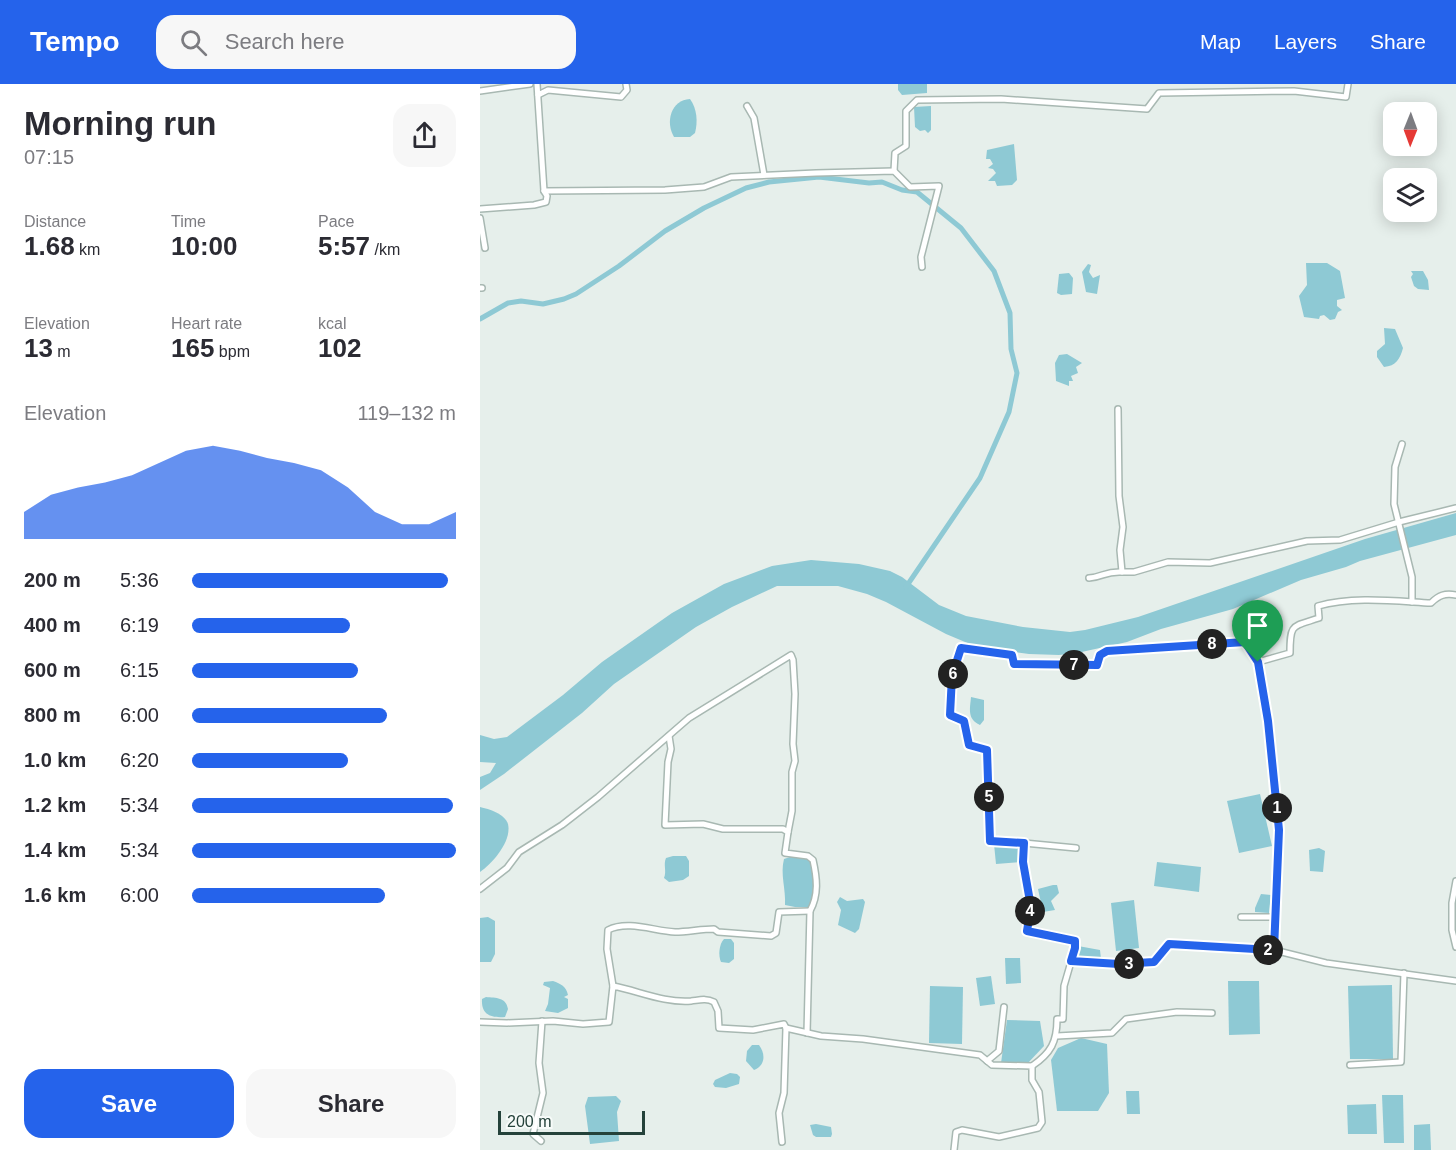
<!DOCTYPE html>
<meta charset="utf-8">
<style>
:root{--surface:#fff;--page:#f7f7f7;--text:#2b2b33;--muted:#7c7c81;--accent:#2563eb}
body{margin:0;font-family:Arial,sans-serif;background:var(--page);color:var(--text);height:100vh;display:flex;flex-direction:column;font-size:22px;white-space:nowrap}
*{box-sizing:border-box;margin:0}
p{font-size:20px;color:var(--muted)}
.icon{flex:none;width:33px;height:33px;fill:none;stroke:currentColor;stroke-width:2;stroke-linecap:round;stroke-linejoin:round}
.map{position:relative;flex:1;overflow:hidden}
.panel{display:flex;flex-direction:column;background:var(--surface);width:480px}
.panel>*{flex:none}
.needle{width:39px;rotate:181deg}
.buttons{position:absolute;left:903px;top:18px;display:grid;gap:12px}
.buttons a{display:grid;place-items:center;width:54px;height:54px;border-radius:12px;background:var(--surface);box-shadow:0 3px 15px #0003;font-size:30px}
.scale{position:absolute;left:18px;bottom:15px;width:147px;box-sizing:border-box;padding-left:6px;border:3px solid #24423a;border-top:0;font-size:16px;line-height:21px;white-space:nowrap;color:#24423a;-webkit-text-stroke:4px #f7fbf9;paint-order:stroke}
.pin{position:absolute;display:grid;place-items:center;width:51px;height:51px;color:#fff;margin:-62px -26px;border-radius:50% 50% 50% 0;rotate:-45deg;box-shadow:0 0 6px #0007}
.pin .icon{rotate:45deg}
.km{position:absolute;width:30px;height:30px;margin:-15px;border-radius:50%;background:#222;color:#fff;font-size:16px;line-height:30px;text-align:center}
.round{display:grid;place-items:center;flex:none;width:63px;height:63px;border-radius:18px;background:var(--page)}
.summary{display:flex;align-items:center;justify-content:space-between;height:102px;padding:0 24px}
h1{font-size:33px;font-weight:800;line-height:45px}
.stats{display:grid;grid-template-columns:repeat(3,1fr);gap:9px;height:102px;padding:6px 24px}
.stats div{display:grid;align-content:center}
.stats b{font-size:26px;font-weight:800}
.stats small{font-size:16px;font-weight:400}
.stats p{font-size:16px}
.chart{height:168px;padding:12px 24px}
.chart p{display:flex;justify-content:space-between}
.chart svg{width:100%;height:108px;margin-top:6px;fill:var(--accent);opacity:.7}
.primary-button{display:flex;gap:12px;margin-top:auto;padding:12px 24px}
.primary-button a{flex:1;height:69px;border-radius:18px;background:var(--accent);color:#fff;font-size:24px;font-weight:800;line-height:69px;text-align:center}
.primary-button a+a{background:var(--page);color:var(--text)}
ul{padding:0 24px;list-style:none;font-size:20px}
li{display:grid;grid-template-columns:96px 72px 1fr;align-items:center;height:45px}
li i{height:15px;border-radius:8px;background:var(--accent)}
header{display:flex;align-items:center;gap:36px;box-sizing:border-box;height:84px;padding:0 30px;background:var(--accent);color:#fff}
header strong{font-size:28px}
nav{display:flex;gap:33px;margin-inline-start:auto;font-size:21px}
.search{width:420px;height:54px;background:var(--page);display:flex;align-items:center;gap:15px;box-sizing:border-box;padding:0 21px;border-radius:18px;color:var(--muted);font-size:22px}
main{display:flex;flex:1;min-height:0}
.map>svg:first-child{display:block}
</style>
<header>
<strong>Tempo</strong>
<div class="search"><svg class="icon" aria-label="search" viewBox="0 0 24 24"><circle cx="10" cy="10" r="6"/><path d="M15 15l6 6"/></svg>Search here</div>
<nav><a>Map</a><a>Layers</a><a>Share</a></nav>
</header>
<main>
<section class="panel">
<div class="summary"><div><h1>Morning run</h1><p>07:15</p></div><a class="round"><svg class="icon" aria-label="share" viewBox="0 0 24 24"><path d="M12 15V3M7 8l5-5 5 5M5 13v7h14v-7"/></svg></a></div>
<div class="stats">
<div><p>Distance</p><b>1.68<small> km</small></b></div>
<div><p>Time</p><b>10:00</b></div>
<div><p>Pace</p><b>5:57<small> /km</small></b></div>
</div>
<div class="stats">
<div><p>Elevation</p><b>13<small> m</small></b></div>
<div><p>Heart rate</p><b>165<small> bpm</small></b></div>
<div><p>kcal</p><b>102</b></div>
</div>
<div class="chart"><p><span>Elevation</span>119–132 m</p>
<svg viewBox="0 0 160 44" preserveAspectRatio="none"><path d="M0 44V33L10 26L20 23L30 21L40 18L50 13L60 8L70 6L80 8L90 11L100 13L110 16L120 23L130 33L140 38L150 38L160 33V44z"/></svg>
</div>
<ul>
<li><b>200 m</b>5:36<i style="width:97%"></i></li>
<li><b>400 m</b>6:19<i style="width:60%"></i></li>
<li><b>600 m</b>6:15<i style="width:63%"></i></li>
<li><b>800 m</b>6:00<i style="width:74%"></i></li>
<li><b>1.0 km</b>6:20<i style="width:59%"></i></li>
<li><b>1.2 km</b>5:34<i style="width:99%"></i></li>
<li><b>1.4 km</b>5:34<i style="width:100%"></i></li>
<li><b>1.6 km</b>6:00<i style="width:73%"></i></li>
</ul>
<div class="primary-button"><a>Save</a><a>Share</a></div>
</section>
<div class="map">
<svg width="976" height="1066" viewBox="0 0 976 1066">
<rect width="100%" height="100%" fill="#e6efeb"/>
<g fill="#8ec9d4">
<path d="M418,0H447V9L422,11L418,6Z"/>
<path d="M210,15C217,25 218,37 215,49L210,53H194C185,38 191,16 210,15Z"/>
<path d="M451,22V46L448,49L445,46L440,47L435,43L434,23Z"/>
<path d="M534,60L537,96L532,101L517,102L515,97H508L516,89L513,85L508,84L513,80L510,75H506L507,66Z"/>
<path d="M826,179H847L860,187L865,214L857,216V222L862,226L858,228L855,235L850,236L844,231L840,232L839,235L824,233L819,212L827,201Z"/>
<path d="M608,180L611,181L609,188L613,194L620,191L617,210L606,208L602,188Z"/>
<path d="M931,187H943L948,196L949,206L938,205L934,202L931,193L933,190Z"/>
<path d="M589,189L593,194L592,210L581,211L577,209L579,190Z"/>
<path d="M904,244L915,245L923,264C920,275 916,282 904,283L897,273V267L905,260Z"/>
<path d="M587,270L602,279L596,283L598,289L591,292L593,297H589V302L576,297L575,279L579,271Z"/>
<path d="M976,429V451L880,477L866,483L821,496L753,525L681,545L647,558L597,569L579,571L549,570L497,563L466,550L406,518L387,510L358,502H297L252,523L216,543L134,600L102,629L24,690L0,706V693L10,689L16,679L0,678V651L14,655L27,653L83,611L122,578L192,529L244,500L292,482L331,476L379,480L410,487L422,493L459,521L486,532L543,543L590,548L605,546L658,533L885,455Z"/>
<path d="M491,613L504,616V636L500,641C487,635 490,625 491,613Z"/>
<path d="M780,710L792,762L759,769L747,717Z"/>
<path d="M0,723C9,725 25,730 28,740C32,757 13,779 0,788Z"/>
<path d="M514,760L542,761V778L516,780Z"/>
<path d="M839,764L845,767L843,788L830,787L829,766Z"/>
<path d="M193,772H206L209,777V792L203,796L189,798L184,794C187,787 183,781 186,774Z"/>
<path d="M310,773L330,774C335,789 336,809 330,823H315L305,821C306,805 300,790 304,775Z"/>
<path d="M677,778L721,783L719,808L674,802Z"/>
<path d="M573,801H577L579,809L571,817L575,826L563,828L558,805Z"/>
<path d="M781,810L791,811L789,829L775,828V824Z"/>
<path d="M360,813L367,817L383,815L385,818L379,845L375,849L358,841L361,826L357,818Z"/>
<path d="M654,816L659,864L636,867L631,819Z"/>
<path d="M8,833L15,837V870L11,878H0V834Z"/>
<path d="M244,855H251L254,859V875L249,879L241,878C238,872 239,860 244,855Z"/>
<path d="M598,862L620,866L621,875L617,878L597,875Z"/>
<path d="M525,874H540L541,899L526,900Z"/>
<path d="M511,892L515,920L500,922L496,894Z"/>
<path d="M73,897C81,900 86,902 88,911L84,913L88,915V924L78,929L65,927L68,920L70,904L63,901L64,898Z"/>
<path d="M748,897H779L780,950L749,951Z"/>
<path d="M912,901L913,975H870L868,902Z"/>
<path d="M450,902L483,903L482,960L449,959Z"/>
<path d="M6,913C16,914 26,913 28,925L25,933C11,934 1,931 2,915Z"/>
<path d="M527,936L560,937L564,962L548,979H521Z"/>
<path d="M601,954L627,960L629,1009L618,1027H577L571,976L578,964Z"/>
<path d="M272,961H279C286,970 285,982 274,986L266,977L267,967Z"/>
<path d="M250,989L257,990L260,993L259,1000L246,1004L235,1003L233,1000L235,996Z"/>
<path d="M646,1007H659L660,1030H647Z"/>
<path d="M902,1011H923L924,1059H904Z"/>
<path d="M136,1012L141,1017L137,1028L139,1057L110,1060L105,1022L108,1013Z"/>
<path d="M896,1020L897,1050H868L867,1021Z"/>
<path d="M336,1040L351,1043L352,1050L351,1053H336L333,1051L330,1041Z"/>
<path d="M950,1040L951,1066H934V1041Z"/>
</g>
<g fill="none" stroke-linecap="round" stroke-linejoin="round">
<path stroke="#8ec9d4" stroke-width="5" d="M0,235L28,219L41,217L63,220L84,215L96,210L139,182L185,147L224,124L266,104L289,98L339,93L389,99L402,98L422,106L437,108L481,144L514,187L530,229L531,265L537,289L529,328L500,394L426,503"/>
<g stroke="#a8b8b2" stroke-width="8">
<g id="street">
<path d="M57,0L64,107"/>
<path d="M0,7L50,0"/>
<path d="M58,11L68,6L141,13L147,6L146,0"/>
<path d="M267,22L274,34L284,91"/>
<path d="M414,87L415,69L426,62V27L437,16L521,15L667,25L679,9L814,7L866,13L868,0"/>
<path d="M0,125L54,121L66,118L67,112L64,107L185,106L224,103L251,93L336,89L414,87L430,103L459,102L441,173L442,183"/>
<path d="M0,134L5,164"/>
<path d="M0,204H2"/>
<path d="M638,325L639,412L643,443L640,466L642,488H654L688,478L730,479L827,457L860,456L919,438L976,424"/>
<path d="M922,360L915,383L914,420L932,493V518"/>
<path d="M609,494C623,493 625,487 642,488"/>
<path d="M778,578L788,637L799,746L794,866L846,879L976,897"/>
<path d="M189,652L191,665L188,678L185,741L223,740L243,745H303L308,748L305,769L328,772L333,776C337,794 339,811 330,827L327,949"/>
<path d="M544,759L596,764"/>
<path d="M976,797L972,819V846L976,863"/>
<path d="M0,805L27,784L39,768L82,741L118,713L209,634L311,571L313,576L315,610L313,660L315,677L312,688V727L308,748"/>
<path d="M761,833H795"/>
<path d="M591,877L639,880L674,877L689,860L794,866"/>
<path d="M133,902L127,865L128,846C148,836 174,847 195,848C208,848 221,845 234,845L238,848L291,852L296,849L299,828L330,827"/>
<path d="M0,938L27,939L73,937L103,940L129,938L133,902C159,907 184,919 211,917C220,916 226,914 234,918L238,927L239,944L273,946L304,940L306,944"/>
<path d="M577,952L632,949L646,935L697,928L732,929"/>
<path d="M507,977L519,967L524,923"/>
<path d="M870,981L921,978L924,889"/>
<path d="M552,982C571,969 577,958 577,935H583L584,902L595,864V857L547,847L551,823L543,778L544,759L510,757L507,666L489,661L484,637L470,631L472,592L481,564L532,571L534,580L617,581L620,571L627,567L765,558L778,578L810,569C810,539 812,543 839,534L838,522C873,512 914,517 951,519C959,511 965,509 976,511"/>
<path d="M61,1057L53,1050L63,1009L59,979L62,937"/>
<path d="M302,1058L299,1029L304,1009L306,944L341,952L383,955L500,971L512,981L552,982V996L559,1008L562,1038L558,1044L519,1053L482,1046L476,1048L474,1066"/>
</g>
</g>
<use href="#street" stroke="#fff" stroke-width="5"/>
</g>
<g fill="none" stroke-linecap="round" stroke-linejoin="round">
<g stroke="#fff" stroke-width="12">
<path id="route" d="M765,558L778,578L788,637L799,746L794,866L689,860L674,878L639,880L591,877L595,864V857L547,847L551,823L543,778L544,759L510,757L507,666L489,661L484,637L470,631L472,592L481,564L532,571L534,580L617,581L620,571L627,567Z"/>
</g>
<use href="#route" stroke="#2563eb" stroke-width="8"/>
</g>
</svg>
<div class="buttons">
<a><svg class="needle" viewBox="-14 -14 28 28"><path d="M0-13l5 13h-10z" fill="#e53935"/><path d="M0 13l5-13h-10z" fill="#7c7c81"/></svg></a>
<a><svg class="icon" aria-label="layers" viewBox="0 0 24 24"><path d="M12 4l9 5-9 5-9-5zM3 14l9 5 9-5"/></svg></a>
</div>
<div class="scale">200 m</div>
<div class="pin" style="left:778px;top:578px;background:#1e9e55"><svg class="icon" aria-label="arrive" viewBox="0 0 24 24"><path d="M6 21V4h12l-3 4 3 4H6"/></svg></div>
<b class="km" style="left:797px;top:724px">1</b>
<b class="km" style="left:788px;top:866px">2</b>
<b class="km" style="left:649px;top:880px">3</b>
<b class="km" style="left:550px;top:827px">4</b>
<b class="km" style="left:509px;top:713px">5</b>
<b class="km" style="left:473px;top:590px">6</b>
<b class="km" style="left:594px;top:581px">7</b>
<b class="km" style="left:732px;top:560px">8</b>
</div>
</main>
